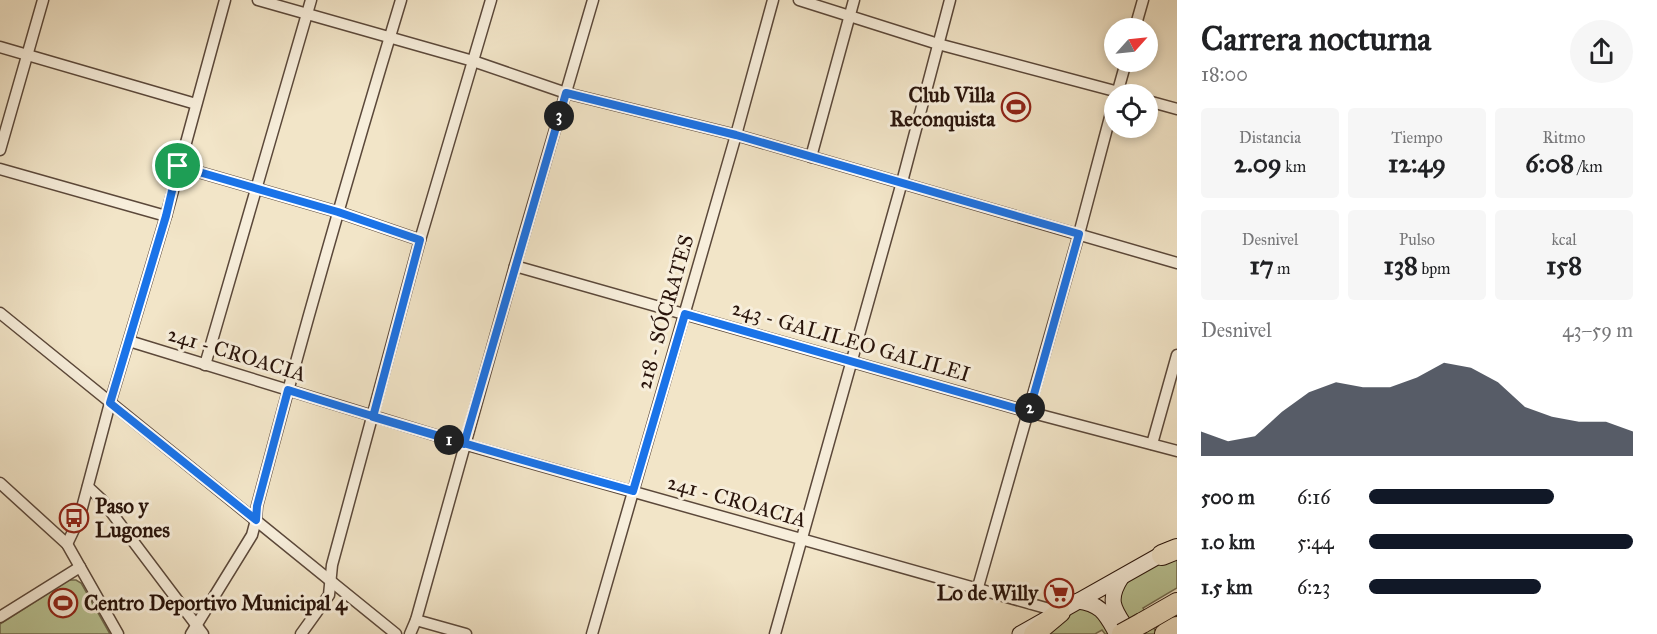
<!DOCTYPE html>
<html lang="es">
<meta charset="utf-8">
<style>
:root{--surface:#fff;--page:#f6f6f6;--text:#202124;--muted:#757577;--accent:#111827}
body{margin:0;font-family:"IM FELL Great Primer",serif;background:var(--page);color:var(--text);height:100vh;display:flex;flex-direction:column;font-size:22px;white-space:nowrap}
*{box-sizing:border-box;margin:0}
p{font-size:20px;color:var(--muted)}
.icon{flex:none;width:33px;height:33px;fill:none;stroke:currentColor;stroke-width:2;stroke-linecap:round;stroke-linejoin:round}
.map{position:relative;flex:1;overflow:hidden}
.sheet{display:flex;flex-direction:column;background:var(--surface);width:480px}
.sheet>*{flex:none}
.needle{width:39px;rotate:63deg}
.tools{position:absolute;left:1104px;top:18px;display:grid;gap:12px}
.tools a{display:grid;place-items:center;width:54px;height:54px;border-radius:50%;background:var(--surface);box-shadow:0 3px 9px #0003;font-size:30px}
.pin{position:absolute;display:grid;place-items:center;width:51px;height:51px;color:#fff;margin:-26px;border:3px solid #fff;border-radius:50%;box-shadow:0 2px 6px #0007}
.km{position:absolute;width:30px;height:30px;margin:-15px;border-radius:50%;background:#222;color:#fff;font-size:16px;line-height:30px;text-align:center}
.round{display:grid;place-items:center;flex:none;width:63px;height:63px;border-radius:32px;background:var(--page)}
.head{display:flex;align-items:center;justify-content:space-between;height:102px;padding:0 24px}
h1{font-size:33px;font-weight:700;line-height:45px}
.stats{display:grid;grid-template-columns:repeat(3,1fr);gap:9px;height:102px;padding:6px 24px}
.stats div{display:grid;align-content:center;border-radius:6px;background:var(--page);text-align:center}
.stats b{font-size:26px;font-weight:700}
.stats small{font-size:16px;font-weight:400}
.stats p{font-size:16px}
.chart{height:168px;padding:12px 24px}
.chart p{display:flex;justify-content:space-between}
.chart svg{width:100%;height:108px;margin-top:6px;fill:var(--accent);opacity:.7}
ul{padding:0 24px;list-style:none;font-size:20px}
li{display:grid;grid-template-columns:96px 72px 1fr;align-items:center;height:45px}
li i{height:15px;border-radius:8px;background:var(--accent)}
main{display:flex;flex:1;min-height:0}
.map>svg:first-child{display:block}
</style>
<main>
<div class="map">
<svg width="1177" height="634" viewBox="0 0 1177 634">
<rect width="100%" height="100%" fill="#f2e5c8"/>
<filter id="stains"><feTurbulence type="fractalNoise" baseFrequency=".00333" numOctaves="4"/><feColorMatrix values="0 0 0 0 .2 0 0 0 0 .09 0 0 0 0 .02 0 0 0 .5 -.17"/></filter>
<radialGradient id="worn" r=".72"><stop offset=".6" stop-color="#630" stop-opacity="0"/><stop offset="1" stop-color="#630" stop-opacity=".3"/></radialGradient>
<g fill="#bac596" stroke="#726c50" stroke-width="1.5">
<path d="M1177,552V588L1143,608L1157,634H1137L1118,601L1124,585L1130,580Z"/>
<path d="M69,580H76L81,583L110,634H0V624Z"/>
<path d="M1083,606H1090L1114,634H1105L1102,630L1095,634H1037Z"/>
</g>
<g fill="none" stroke-linecap="round" stroke-linejoin="round">
<g stroke="#5b483a" stroke-width="13">
<g id="street">
<path d="M258,0L473,61L566,93L736,135L1177,263"/>
<path d="M799,0L938,44L1126,94"/>
<path d="M1135,28L1143,0"/>
<path d="M0,47L196,104"/>
<path d="M1117,94L1126,62"/>
<path d="M1148,101L1177,109"/>
<path d="M0,150L43,0"/>
<path d="M811,157L854,0"/>
<path d="M178,166L338,212L420,240"/>
<path d="M0,169L166,216"/>
<path d="M515,266L1029,412L1177,451"/>
<path d="M0,313L396,634"/>
<path d="M129,341L464,444L1060,612"/>
<path d="M205,365L311,0"/>
<path d="M1152,444L1177,355"/>
<path d="M0,483L67,544L118,634"/>
<path d="M88,487L102,500L203,634"/>
<path d="M67,544L79,519L110,403L166,216L225,0"/>
<path d="M978,587L1079,234L1114,102"/>
<path d="M0,617L80,567"/>
<path d="M416,620L466,634"/>
<path d="M191,634L252,535L256,520L257,506C302,336 350,168 401,0"/>
<path d="M301,634L329,595L332,565L420,240L491,0"/>
<path d="M410,634L416,620L515,266L593,0"/>
<path d="M592,634L736,135L773,0"/>
<path d="M775,634L902,182L950,0"/>
</g>
</g>
<g stroke="#29140b" stroke-width="17">
<g id="secondary">
<path d="M1121,578C1105,603 1116,611 1130,634"/>
<path d="M1078,601C1102,604 1106,615 1117,634"/>
<path d="M1020,634L1169,550"/>
</g>
</g>
<g stroke="#29140b" stroke-width="22">
<g id="highway">
<path d="M1162,555L1177,549"/>
<path d="M1142,623L1177,603"/>
<path d="M1034,634L1060,612"/>
<path d="M1165,634L1177,627"/>
</g>
</g>
<use href="#street" stroke="#f7eedb" stroke-width="10"/>
<use href="#secondary" stroke="#f7eedb" stroke-width="15"/>
<use href="#highway" stroke="#f2e5c8" stroke-width="20"/>
<g stroke="#29140b" stroke-width="22" stroke-linecap="butt">
<path id="highway-bridge" d="M1122,634L1142,623"/>
</g>
<use href="#highway-bridge" stroke="#f2e5c8" stroke-width="20"/>
</g>
<g fill="none" stroke-linecap="round" stroke-linejoin="round">
<g stroke="#fff" stroke-width="12">
<path id="route" d="M178,166L166,216L110,403L256,520L257,506L288,390C402,426 517,459 633,491L685,314L1029,412L1079,234L736,135L566,93L464,444L373,417L420,240L338,212L178,166"/>
</g>
<use href="#route" stroke="#1a73e8" stroke-width="8"/>
</g>
<defs>
<g id="stadium-ring" transform="scale(1.5)"><circle r="9.5" fill="#f7eedb" stroke="#8f2418" stroke-width="1.5"/><path d="M0-5a6.5 5 0 1 0 0 10a6.5 5 0 1 0 0-10ZM-3.5-1.8h7v3.6h-7Z" fill="#8f2418"/></g>
<g id="bus-ring" transform="scale(1.5)"><circle r="9.5" fill="#f7eedb" stroke="#8f2418" stroke-width="1.5"/><path d="M-5-6H5V4H4V6H2V4H-2V6H-4V4H-5ZM-3.5-4V0h7V-4ZM-3.5 1.2v1.5H-2V1.2ZM2 1.2v1.5H3.5V1.2Z" fill="#8f2418"/></g>
<g id="supermarket-ring" transform="scale(1.5)"><circle r="9.5" fill="#f7eedb" stroke="#8f2418" stroke-width="1.5"/><path d="M-6-5.5h2.5l.6 2H6L4.5 2H-2.5L-4.4-4H-6ZM-1.5 3.2a1.3 1.3 0 1 0 .1 0ZM3 3.2a1.3 1.3 0 1 0 .1 0Z" fill="#8f2418"/></g>
</defs>
<g fill-rule="evenodd">
<use href="#stadium-ring" x="1016" y="107"/>
<use href="#bus-ring" x="74" y="518"/>
<use href="#supermarket-ring" x="1059" y="593"/>
<use href="#stadium-ring" x="63" y="603"/>
</g>
<g text-anchor="middle" dominant-baseline="central" stroke-width="6" stroke-linejoin="round" paint-order="stroke">
<g font-size="21" font-weight="bold" fill="#29140b" stroke="#f7eedb" text-anchor="end">
<text x="995" y="95">Club Villa<tspan x="995" dy="24">Reconquista</tspan></text>
<text x="95" y="506" text-anchor="start">Paso y<tspan x="95" dy="24">Lugones</tspan></text>
<text x="1038" y="593">Lo de Willy</text>
<text x="84" y="603" text-anchor="start">Centro Deportivo Municipal 4</text>
</g>
<g font-size="21" fill="#29140b" stroke="#f7eedb">
<text transform="translate(665 312) rotate(-74)">218 - SÓCRATES</text>
<text transform="translate(851 341) rotate(16)">243 - GALILEO GALILEI</text>
<text transform="translate(237 354) rotate(17)">241 - CROACIA</text>
<text transform="translate(737 501) rotate(16)">241 - CROACIA</text>
</g>
</g>
<rect width="100%" height="100%" filter="url(#stains)"/>
<rect width="100%" height="100%" fill="url(#worn)"/>
</svg>
<div class="tools">
<a><svg class="needle" viewBox="-14 -14 28 28"><path d="M0-13l5 13h-10z" fill="#e53935"/><path d="M0 13l5-13h-10z" fill="#757577"/></svg></a>
<a><svg class="icon" aria-label="locate" viewBox="0 0 24 24"><circle cx="12" cy="12" r="6"/><path d="M12 2v4M12 18v4M2 12h4M18 12h4"/></svg></a>
</div>
<div class="pin" style="left:178px;top:166px;background:#1e9e55"><svg class="icon" aria-label="arrive" viewBox="0 0 24 24"><path d="M6 21V4h12l-3 4 3 4H6"/></svg></div>
<b class="km" style="left:449px;top:440px">1</b>
<b class="km" style="left:1030px;top:408px">2</b>
<b class="km" style="left:559px;top:116px">3</b>
</div>
<section class="sheet">
<div class="head"><div><h1>Carrera nocturna</h1><p>18:00</p></div><a class="round"><svg class="icon" aria-label="share" viewBox="0 0 24 24"><path d="M12 15V3M7 8l5-5 5 5M5 13v7h14v-7"/></svg></a></div>
<div class="stats">
<div><p>Distancia</p><b>2.09<small> km</small></b></div>
<div><p>Tiempo</p><b>12:49</b></div>
<div><p>Ritmo</p><b>6:08<small> /km</small></b></div>
</div>
<div class="stats">
<div><p>Desnivel</p><b>17<small> m</small></b></div>
<div><p>Pulso</p><b>138<small> bpm</small></b></div>
<div><p>kcal</p><b>158</b></div>
</div>
<div class="chart"><p><span>Desnivel</span>43–59 m</p>
<svg viewBox="0 0 160 44" preserveAspectRatio="none"><path d="M0 44V34L10 38L20 36L30 26L40 18L50 14L60 16L70 16L80 12L90 6L100 8L110 14L120 24L130 28L140 30L150 30L160 34V44z"/></svg>
</div>
<ul>
<li><b>500 m</b>6:16<i style="width:70%"></i></li>
<li><b>1.0 km</b>5:44<i style="width:100%"></i></li>
<li><b>1.5 km</b>6:23<i style="width:65%"></i></li>
</ul>
</section>
</main>
